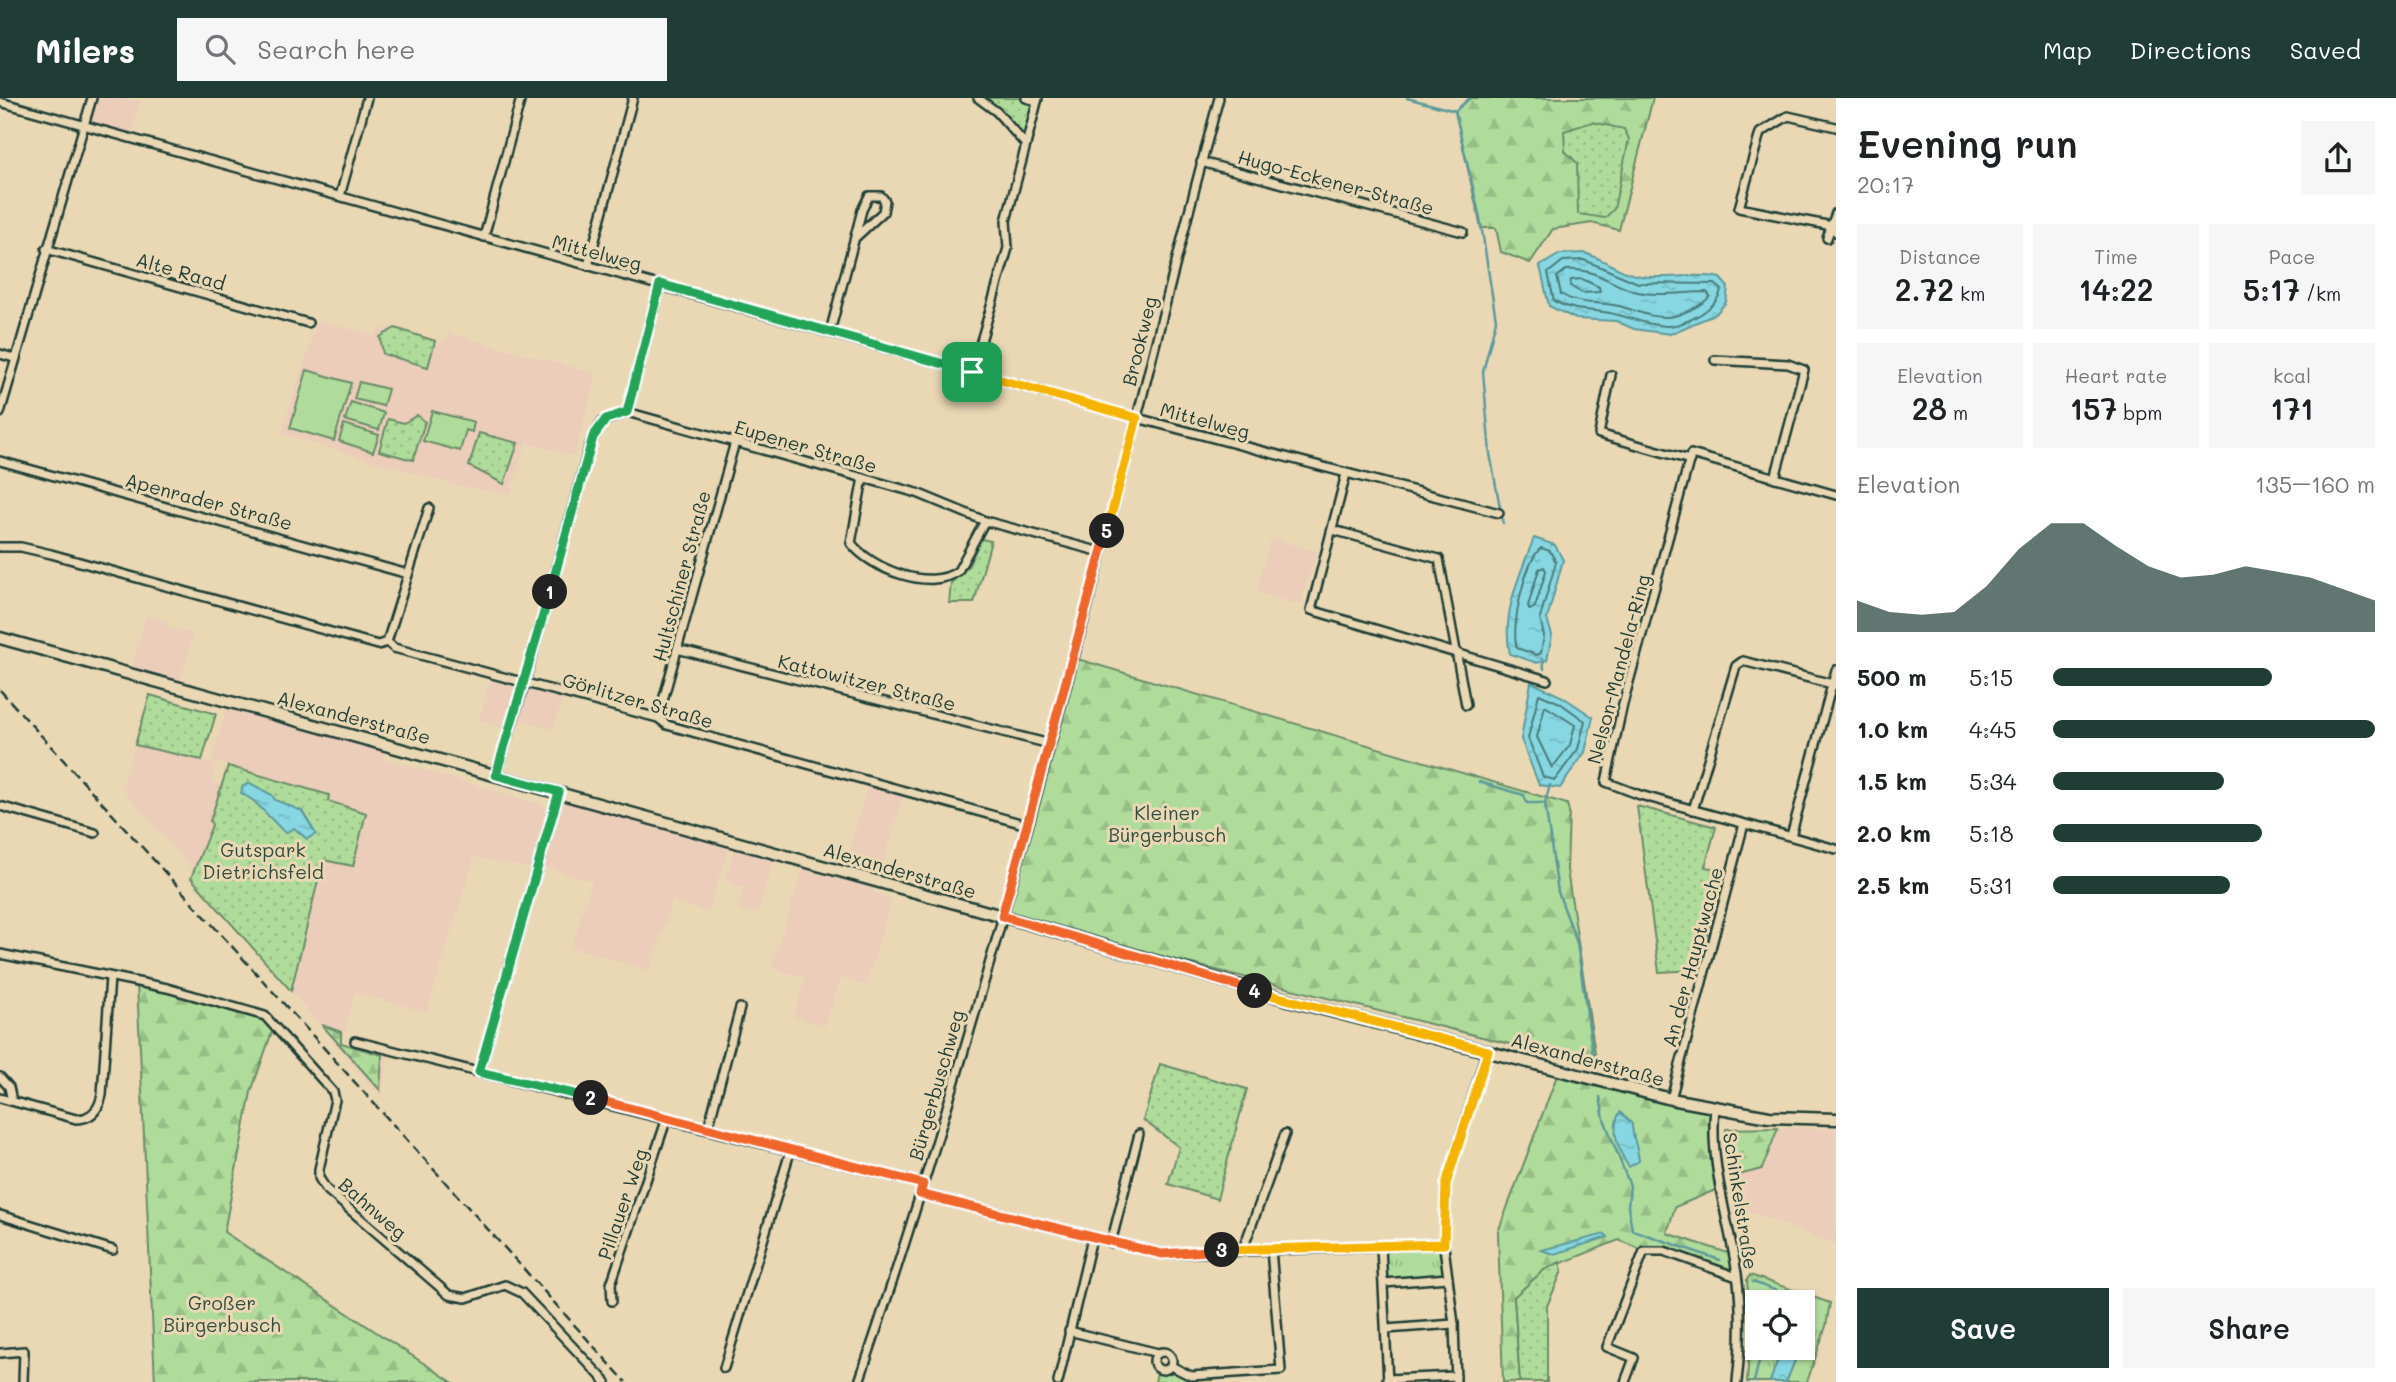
<!DOCTYPE html>
<meta charset="utf-8">
<style>
:root{--surface:#fff;--page:#f6f6f6;--text:#202124;--muted:#757577;--accent:#1f3d34}
body{margin:0;font-family:Mali,sans-serif;background:var(--page);color:var(--text);height:100vh;display:flex;flex-direction:column;font-size:26px;white-space:nowrap}
*{box-sizing:border-box;margin:0}
p{font-size:23px;color:var(--muted)}
.icon{flex:none;width:38px;height:38px;fill:none;stroke:currentColor;stroke-width:2;stroke-linecap:round;stroke-linejoin:round}
.map{position:relative;flex:1;overflow:hidden}
.panel{display:flex;flex-direction:column;background:var(--surface);width:560px}
.panel>*{flex:none}
.fabs{position:absolute;left:1745px;top:1192px;display:grid;gap:14px}
.fabs a{display:grid;place-items:center;width:70px;height:70px;border-radius:0px;background:var(--surface);box-shadow:0 2px 5px #0004;font-size:35px}
.pin{position:absolute;display:grid;place-items:center;width:60px;height:60px;color:#fff;margin:-30px;border-radius:14px;box-shadow:0 4px 10px #0006}
.km{position:absolute;width:35px;height:35px;margin:-18px;border-radius:50%;background:#222;color:#fff;font-size:19px;line-height:35px;text-align:center}
.round{display:grid;place-items:center;flex:none;width:74px;height:74px;border-radius:0px;background:var(--page)}
.overview{display:flex;align-items:center;justify-content:space-between;height:119px;padding:0 21px}
h1{font-size:38px;font-weight:600;line-height:52px}
.figures{display:grid;grid-template-columns:repeat(3,1fr);gap:10px;height:119px;padding:7px 21px}
.figures div{display:grid;align-content:center;border-radius:0px;background:var(--page);text-align:center}
.figures b{font-size:30px;font-weight:600}
.figures small{font-size:19px;font-weight:400}
.figures p{font-size:19px}
.chart{height:196px;padding:14px 21px}
.chart p{display:flex;justify-content:space-between}
.chart svg{width:100%;height:126px;margin-top:7px;fill:var(--accent);opacity:.7}
.cta{display:flex;gap:14px;margin-top:auto;padding:14px 21px}
.cta a{flex:1;height:80px;border-radius:0px;background:var(--accent);color:#fff;font-size:28px;font-weight:600;line-height:80px;text-align:center}
.cta a+a{background:var(--page);color:var(--text)}
ul{padding:0 21px;list-style:none;font-size:23px}
li{display:grid;grid-template-columns:112px 84px 1fr;align-items:center;height:52px}
li i{height:18px;border-radius:9px;background:var(--accent)}
header{display:flex;align-items:center;gap:42px;box-sizing:border-box;height:98px;padding:0 35px;background:var(--accent);color:#fff}
header strong{font-size:33px}
nav{display:flex;gap:38px;margin-inline-start:auto;font-size:24px}
.search{width:490px;height:63px;background:var(--page);display:flex;align-items:center;gap:18px;box-sizing:border-box;padding:0 24px;border-radius:0px;color:var(--muted);font-size:26px}
main{display:flex;flex:1;min-height:0}
.map>svg:first-child{display:block}
</style>
<header>
<strong>Milers</strong>
<div class="search"><svg class="icon" aria-label="search" viewBox="0 0 24 24"><circle cx="10" cy="10" r="6"/><path d="M15 15l6 6"/></svg>Search here</div>
<nav><a>Map</a><a>Directions</a><a>Saved</a></nav>
</header>
<main>
<div class="map">
<svg width="1836" height="1284" viewBox="0 0 1836 1284">
<defs>
<pattern id="grass-tufts" width="24" height="20" patternUnits="userSpaceOnUse" patternTransform="scale(1.75)"><rect width="24" height="20" fill="#b0dc9b"/><path d="M3 7l-1-3M5 7V3M7 7l1-3M15 17l-1-3M17 17v-4M19 17l1-3" fill="none" stroke="#97be86"/></pattern>
<pattern id="forest-firs" width="22" height="20" patternUnits="userSpaceOnUse" patternTransform="scale(1.75)"><rect width="22" height="20" fill="#b0dc9b"/><path d="M5 1l3.5 6h-7zM16 11l3.5 6h-7z" fill="#97be86"/></pattern>
<pattern id="park-dots" width="8" height="8" patternUnits="userSpaceOnUse" patternTransform="scale(1.75)"><rect width="8" height="8" fill="#b0dc9b"/><path d="M2 2h.1M6 6h.1" fill="none" stroke="#97be86" stroke-width="1.8" stroke-linecap="round"/></pattern>
<pattern id="water-ripples" width="26" height="14" patternUnits="userSpaceOnUse" patternTransform="scale(1.75)"><rect width="26" height="14" fill="#87d7e2"/><path d="M2 4q2-2 4 0t4 0M15 11q2-2 4 0t4 0" fill="none" stroke="#74b9c2"/></pattern>
</defs>
<rect width="100%" height="100%" fill="#ead8b5"/>
<filter id="ink" filterUnits="userSpaceOnUse"><feTurbulence type="fractalNoise" baseFrequency=".0143" numOctaves="2"/><feDisplacementMap in="SourceGraphic" scale="14" xChannelSelector="R" yChannelSelector="G"/><feConvolveMatrix kernelMatrix="1 2 1 2 8 2 1 2 1" color-interpolation-filters="sRGB"/></filter>
<g filter="url(#ink)">
<g fill="#ebcdba">
<path d="M92,0L140,2L131,39L84,27Z"/>
<path d="M318,222L376,238L378,232L391,229L444,245L448,235L597,276L574,358L526,345L510,396L454,387L281,336Z"/>
<path d="M1271,440L1317,454L1300,507L1256,494Z"/>
<path d="M146,518L168,523L166,529L193,536L179,590L129,577Z"/>
<path d="M490,582L563,601L553,631L521,622L517,634L479,622Z"/>
<path d="M229,603L386,646L383,660L549,709L532,771L474,759L427,914L355,895L342,943L388,959L381,999L291,893L323,761L329,698L211,663Z"/>
<path d="M135,647L216,666L212,684L222,687L196,775L121,690Z"/>
<path d="M869,682L905,692L874,795L892,800L866,888L841,880L825,928L794,918L805,880L771,870L803,771L841,782Z"/>
<path d="M559,694L731,743L708,814L672,803L650,873L572,849L592,783L539,768Z"/>
<path d="M736,744L775,755L758,816L738,810L745,790L725,783Z"/>
<path d="M1778,1030L1836,1031V1146L1737,1109L1731,1079L1762,1071Z"/>
</g>
<g fill="url(#grass-tufts)" stroke="#688c68" stroke-width="2">
<path d="M1381,1149H1444L1448,1180L1384,1185Z"/>
<path d="M1750,1177L1830,1205L1826,1228L1807,1284H1786L1796,1260V1250H1802V1204H1766L1748,1195L1747,1182Z"/>
<path d="M1750,1239H1757V1250H1789L1777,1264L1770,1284H1747Z"/>
<path d="M1158,1270H1169L1191,1278V1284H1155Z"/>
</g>
<g fill="url(#forest-firs)" stroke="#688c68" stroke-width="2">
<path d="M1470,0H1653L1619,132L1592,125L1553,131L1530,165L1501,154L1496,130H1481L1455,13Z"/>
<path d="M1074,560L1567,706L1569,714L1567,772L1597,968L1002,818Z"/>
<path d="M137,884L265,918L274,928L251,994L224,1134L452,1284H155Z"/>
<path d="M322,927L341,934V945L382,957L380,992Z"/>
<path d="M1558,975L1715,1010L1720,1090L1675,1109L1667,1135L1734,1157L1737,1179L1662,1153H1644L1619,1142L1544,1172L1514,1199L1520,1284H1503L1498,1134Z"/>
<path d="M1778,1030L1762,1071L1731,1079L1725,1044L1726,1031Z"/>
</g>
<g fill="url(#park-dots)" stroke="#688c68" stroke-width="2">
<path d="M978,0H1025L1037,3L1026,47Z"/>
<path d="M1592,24L1624,31L1629,41L1614,111L1605,120L1578,116L1577,65L1565,53L1564,33Z"/>
<path d="M395,230L435,243L428,269L383,256L380,239Z"/>
<path d="M417,317L425,324L413,362L379,353L388,321L404,325Z"/>
<path d="M479,335L518,345L504,386L469,368Z"/>
<path d="M981,441L991,443L974,505H949L951,485L968,469Z"/>
<path d="M150,597L216,616L202,662L135,647Z"/>
<path d="M228,668L329,697L328,703L366,715L353,768L323,762L291,893L191,780L212,727L210,723Z"/>
<path d="M1637,708L1716,729L1705,769L1723,772L1698,872L1659,874Z"/>
<path d="M1160,966L1247,991L1217,1101L1168,1086L1179,1049L1143,1022Z"/>
<path d="M1560,1164L1562,1173L1547,1208V1284H1520L1514,1199L1544,1172Z"/>
</g>
<g fill="#b0dc9b" stroke="#688c68" stroke-width="2">
<path d="M307,272L351,285L334,343L290,330Z"/>
<path d="M359,284L388,291L383,308L354,301Z"/>
<path d="M351,304L384,315L379,332L345,322Z"/>
<path d="M432,313L474,324L472,334L466,332L460,353L423,343Z"/>
<path d="M344,326L379,337L373,354L339,343Z"/>
</g>
<g fill="url(#water-ripples)" stroke="#5d999c" stroke-width="2">
<path d="M1584,155C1604,160 1621,176 1641,178C1667,182 1694,174 1720,180L1728,189L1726,204L1716,216L1670,236L1634,231L1616,223L1576,221L1549,208L1540,168L1560,156Z"/>
<path d="M1534,440L1555,447L1563,462L1547,521L1552,537L1547,562L1537,565L1510,556C1501,516 1520,476 1534,440Z"/>
<path d="M1531,584L1563,599L1593,619L1585,654L1560,690L1539,687L1521,641Z"/>
<path d="M250,685L272,697L275,702L302,713L316,736L307,741L294,730L285,735L254,703L241,695L243,688Z"/>
<path d="M1620,1014L1632,1026C1632,1040 1638,1049 1639,1063L1629,1069C1618,1053 1610,1031 1620,1014Z"/>
<path d="M1605,1136L1608,1139L1554,1156L1541,1152Z"/>
<path d="M1748,1195L1766,1204H1757V1239H1750Z"/>
<path d="M1789,1250H1796V1260L1786,1284H1770L1777,1264Z"/>
</g>
<g fill="none" stroke-linecap="round" stroke-linejoin="round">
<g stroke="#497b7a" stroke-width="2">
<path d="M1584,162L1638,185L1715,186L1721,191C1719,210 1683,229 1666,228C1648,227 1634,221 1618,217C1594,210 1578,216 1554,203L1548,175L1563,163Z"/>
<path d="M1566,172C1594,169 1609,186 1634,193C1655,199 1685,194 1707,194L1710,198C1704,207 1678,219 1667,219C1650,220 1635,212 1619,208C1598,203 1579,208 1561,196L1557,179Z"/>
<path d="M1582,181L1599,189L1600,194L1582,195L1570,188L1571,182Z"/>
<path d="M1541,450L1550,453L1556,464L1540,520L1544,538L1541,555L1537,557L1517,550C1510,531 1525,462 1541,450Z"/>
<path d="M1544,469L1546,473L1535,509L1530,512L1528,508L1539,471Z"/>
<path d="M1539,596L1560,605L1585,623L1578,651L1555,682L1543,679L1528,640Z"/>
<path d="M1545,608L1575,627L1570,647L1552,670L1537,639Z"/>
</g>
<g stroke="#5d999c" stroke-width="2.5">
<path d="M1407,0L1455,13L1480,120L1496,222L1483,274L1490,356L1503,425"/>
<path d="M1455,13L1470,0"/>
<path d="M1543,560L1544,571"/>
<path d="M1479,684L1524,697L1527,705H1545"/>
<path d="M1550,687L1545,705L1558,794L1577,845L1594,965"/>
<path d="M1600,999L1604,1021L1630,1088L1628,1108L1632,1132L1720,1162"/>
<path d="M1753,1184L1804,1203L1806,1207L1802,1210"/>
<path d="M1754,1284L1760,1259L1769,1250"/>
</g>
<g stroke="#1f3d34" stroke-width="12">
<g id="minor">
<path d="M1026,0L1037,3"/>
<path d="M0,4L1137,320L1499,415"/>
<path d="M1836,29L1788,18L1760,35L1739,110L1832,128L1836,134"/>
<path d="M1026,47L1038,0"/>
<path d="M1201,64L1463,134"/>
<path d="M340,98L367,0"/>
<path d="M484,139L521,0"/>
<path d="M1827,140L1836,115"/>
<path d="M46,151L308,225"/>
<path d="M588,168L633,0"/>
<path d="M830,234L862,112L869,98H881L885,103L883,114L856,139"/>
<path d="M0,256L14,260"/>
<path d="M1715,262L1788,266L1804,272L1775,380"/>
<path d="M972,274L1008,150L1006,123L1026,47L997,14L978,0"/>
<path d="M1611,277L1599,336L1690,362"/>
<path d="M627,314L917,395L985,423L1101,454"/>
<path d="M627,314L660,186"/>
<path d="M0,315L92,0"/>
<path d="M0,363L408,476"/>
<path d="M1346,376L1311,512L1547,582"/>
<path d="M863,380L851,445C871,471 930,494 958,473L985,423"/>
<path d="M1836,397L1691,356L1623,606L1606,684L1640,697L1836,751"/>
<path d="M1333,432L1439,461L1466,607"/>
<path d="M0,449H21L51,456L378,547L387,544"/>
<path d="M387,544L394,550L658,620L667,627L1027,727"/>
<path d="M387,544L429,410"/>
<path d="M677,551L1050,646"/>
<path d="M658,620L735,344"/>
<path d="M496,677L524,587L590,346L602,324L627,314"/>
<path d="M0,708L95,735"/>
<path d="M1693,712L1736,568L1743,563L1836,587"/>
<path d="M1791,738L1836,572"/>
<path d="M0,856L167,890L265,918L333,994L335,1002L319,1071V1080L326,1091L449,1197L466,1200L505,1187L522,1195L606,1284"/>
<path d="M355,943L923,1086"/>
<path d="M479,974L559,694"/>
<path d="M0,979L9,989L12,1003"/>
<path d="M0,1000L76,1021C92,1021 99,1011 102,997L110,879"/>
<path d="M1671,1001L1744,726"/>
<path d="M1715,1010C1709,1065 1729,1122 1737,1176C1742,1211 1741,1248 1737,1284"/>
<path d="M708,1030L740,910"/>
<path d="M920,1096L1162,1156L1444,1146"/>
<path d="M0,1117L113,1152"/>
<path d="M1111,1145L1139,1036"/>
<path d="M1381,1149L1388,1284"/>
<path d="M1243,1151L1285,1036"/>
<path d="M1384,1185L1448,1180"/>
<path d="M612,1203L611,1186L667,1020"/>
<path d="M1386,1231L1454,1226"/>
<path d="M1069,1233L1158,1255"/>
<circle cx="1163" cy="1263" r="9"/>
<path d="M1,1255L24,1253L23,1284"/>
<path d="M1171,1268L1191,1278L1281,1272L1271,1151"/>
<path d="M724,1270L791,1051"/>
<path d="M1387,1281L1456,1278"/>
<path d="M859,1284C961,984 1044,677 1124,370C1156,247 1185,123 1219,0"/>
<path d="M1058,1284L1092,1140"/>
<path d="M1456,1284L1454,1226L1444,1149L1446,1086L1487,952"/>
<path d="M1625,1284L1634,1260L1607,1249L1644,1153H1664L1737,1179"/>
</g>
</g>
<g stroke="#1f3d34" stroke-width="15">
<path id="secondary" d="M0,540L1002,818L1292,903L1671,1001L1769,1019L1836,1021"/>
</g>
<use href="#minor" stroke="#ead8b5" stroke-width="7"/>
<use href="#secondary" stroke="#ead8b5" stroke-width="10"/>
<path stroke="#1f3d34" stroke-width="2.5" stroke-dasharray="10 5" stroke-linecap="butt" d="M0,592L626,1284"/>
</g>
</g>
<g fill="none" stroke-linecap="round" stroke-linejoin="round" filter="url(#ink)">
<g stroke="#fff" stroke-width="14">
<path id="split-1" d="M550,494L593,339L606,321L627,314L660,186L972,274"/>
</g>
<g stroke="#fff" stroke-width="14">
<path id="split-2" d="M550,494L496,677L559,694L479,974L591,1000"/>
</g>
<g stroke="#fff" stroke-width="14">
<path id="split-3" d="M591,1000L923,1086L920,1096L1162,1156L1222,1152"/>
</g>
<g stroke="#fff" stroke-width="14">
<path id="split-4" d="M1222,1152L1444,1146L1446,1086L1488,953L1255,893"/>
</g>
<g stroke="#fff" stroke-width="14">
<path id="split-5" d="M1107,433L1002,818L1255,893"/>
</g>
<g stroke="#fff" stroke-width="14">
<path id="split-6" d="M972,274L1137,320L1107,433"/>
</g>
<use href="#split-1" stroke="#22a559" stroke-width="9"/>
<use href="#split-2" stroke="#22a559" stroke-width="9"/>
<use href="#split-3" stroke="#f0652b" stroke-width="9"/>
<use href="#split-4" stroke="#f5b400" stroke-width="9"/>
<use href="#split-5" stroke="#f0652b" stroke-width="9"/>
<use href="#split-6" stroke="#f5b400" stroke-width="9"/>
</g>
<g text-anchor="middle" dominant-baseline="central" stroke-width="6" stroke-linejoin="round" paint-order="stroke">
<g font-size="19" fill="#1f3d34" stroke="#ead8b5">
<text transform="translate(1336 84) rotate(15)">Hugo-Eckener-Straße</text>
<text transform="translate(597 154) rotate(15)">Mittelweg</text>
<text transform="translate(181 173) rotate(16)">Alte Raad</text>
<text transform="translate(1139 243) rotate(-76)">Brookweg</text>
<text transform="translate(1205 322) rotate(15)">Mittelweg</text>
<text transform="translate(806 348) rotate(16)">Eupener Straße</text>
<text transform="translate(209 403) rotate(15)">Apenrader Straße</text>
<text transform="translate(681 478) rotate(-75)">Hultschiner Straße</text>
<text transform="translate(1618 571) rotate(-75)">Nelson-Mandela-Ring</text>
<text transform="translate(867 584) rotate(14)">Kattowitzer Straße</text>
<text transform="translate(638 602) rotate(16)">Görlitzer Straße</text>
<text transform="translate(354 619) rotate(15)">Alexanderstraße</text>
<text transform="translate(900 772) rotate(16)">Alexanderstraße</text>
<text transform="translate(1692 859) rotate(-75)">An der Hauptwache</text>
<text transform="translate(1588 961) rotate(15)">Alexanderstraße</text>
<text transform="translate(936 987) rotate(-74)">Bürgerbuschweg</text>
<text transform="translate(1741 1103) rotate(81)">Schinkelstraße</text>
<text transform="translate(622 1106) rotate(-71)">Pillauer Weg</text>
<text transform="translate(373 1110) rotate(41)">Bahnweg</text>
</g>
<g font-size="19" fill="#2e4d3e" stroke="#ead8b5">
<text x="1167" y="714">Kleiner<tspan x="1167" dy="22">Bürgerbusch</tspan></text>
<text x="263" y="751">Gutspark<tspan x="263" dy="22">Dietrichsfeld</tspan></text>
<text x="222" y="1204">Großer<tspan x="222" dy="22">Bürgerbusch</tspan></text>
</g>
</g>
</svg>
<div class="fabs">
<a><svg class="icon" aria-label="locate" viewBox="0 0 24 24"><circle cx="12" cy="12" r="6"/><path d="M12 2v4M12 18v4M2 12h4M18 12h4"/></svg></a>
</div>
<div class="pin" style="left:972px;top:274px;background:#1e9e55"><svg class="icon" aria-label="arrive" viewBox="0 0 24 24"><path d="M6 21V4h12l-3 4 3 4H6"/></svg></div>
<b class="km" style="left:550px;top:494px">1</b>
<b class="km" style="left:591px;top:1000px">2</b>
<b class="km" style="left:1222px;top:1152px">3</b>
<b class="km" style="left:1255px;top:893px">4</b>
<b class="km" style="left:1107px;top:433px">5</b>
</div>
<section class="panel">
<div class="overview"><div><h1>Evening run</h1><p>20:17</p></div><a class="round"><svg class="icon" aria-label="share" viewBox="0 0 24 24"><path d="M12 15V3M7 8l5-5 5 5M5 13v7h14v-7"/></svg></a></div>
<div class="figures">
<div><p>Distance</p><b>2.72<small> km</small></b></div>
<div><p>Time</p><b>14:22</b></div>
<div><p>Pace</p><b>5:17<small> /km</small></b></div>
</div>
<div class="figures">
<div><p>Elevation</p><b>28<small> m</small></b></div>
<div><p>Heart rate</p><b>157<small> bpm</small></b></div>
<div><p>kcal</p><b>171</b></div>
</div>
<div class="chart"><p><span>Elevation</span>135–160 m</p>
<svg viewBox="0 0 160 44" preserveAspectRatio="none"><path d="M0 44V33L10 37L20 38L30 37L40 28L50 15L60 6L70 6L80 14L90 21L100 25L110 24L120 21L130 23L140 25L150 29L160 33V44z"/></svg>
</div>
<ul>
<li><b>500 m</b>5:15<i style="width:68%"></i></li>
<li><b>1.0 km</b>4:45<i style="width:100%"></i></li>
<li><b>1.5 km</b>5:34<i style="width:53%"></i></li>
<li><b>2.0 km</b>5:18<i style="width:65%"></i></li>
<li><b>2.5 km</b>5:31<i style="width:55%"></i></li>
</ul>
<div class="cta"><a>Save</a><a>Share</a></div>
</section>
</main>
